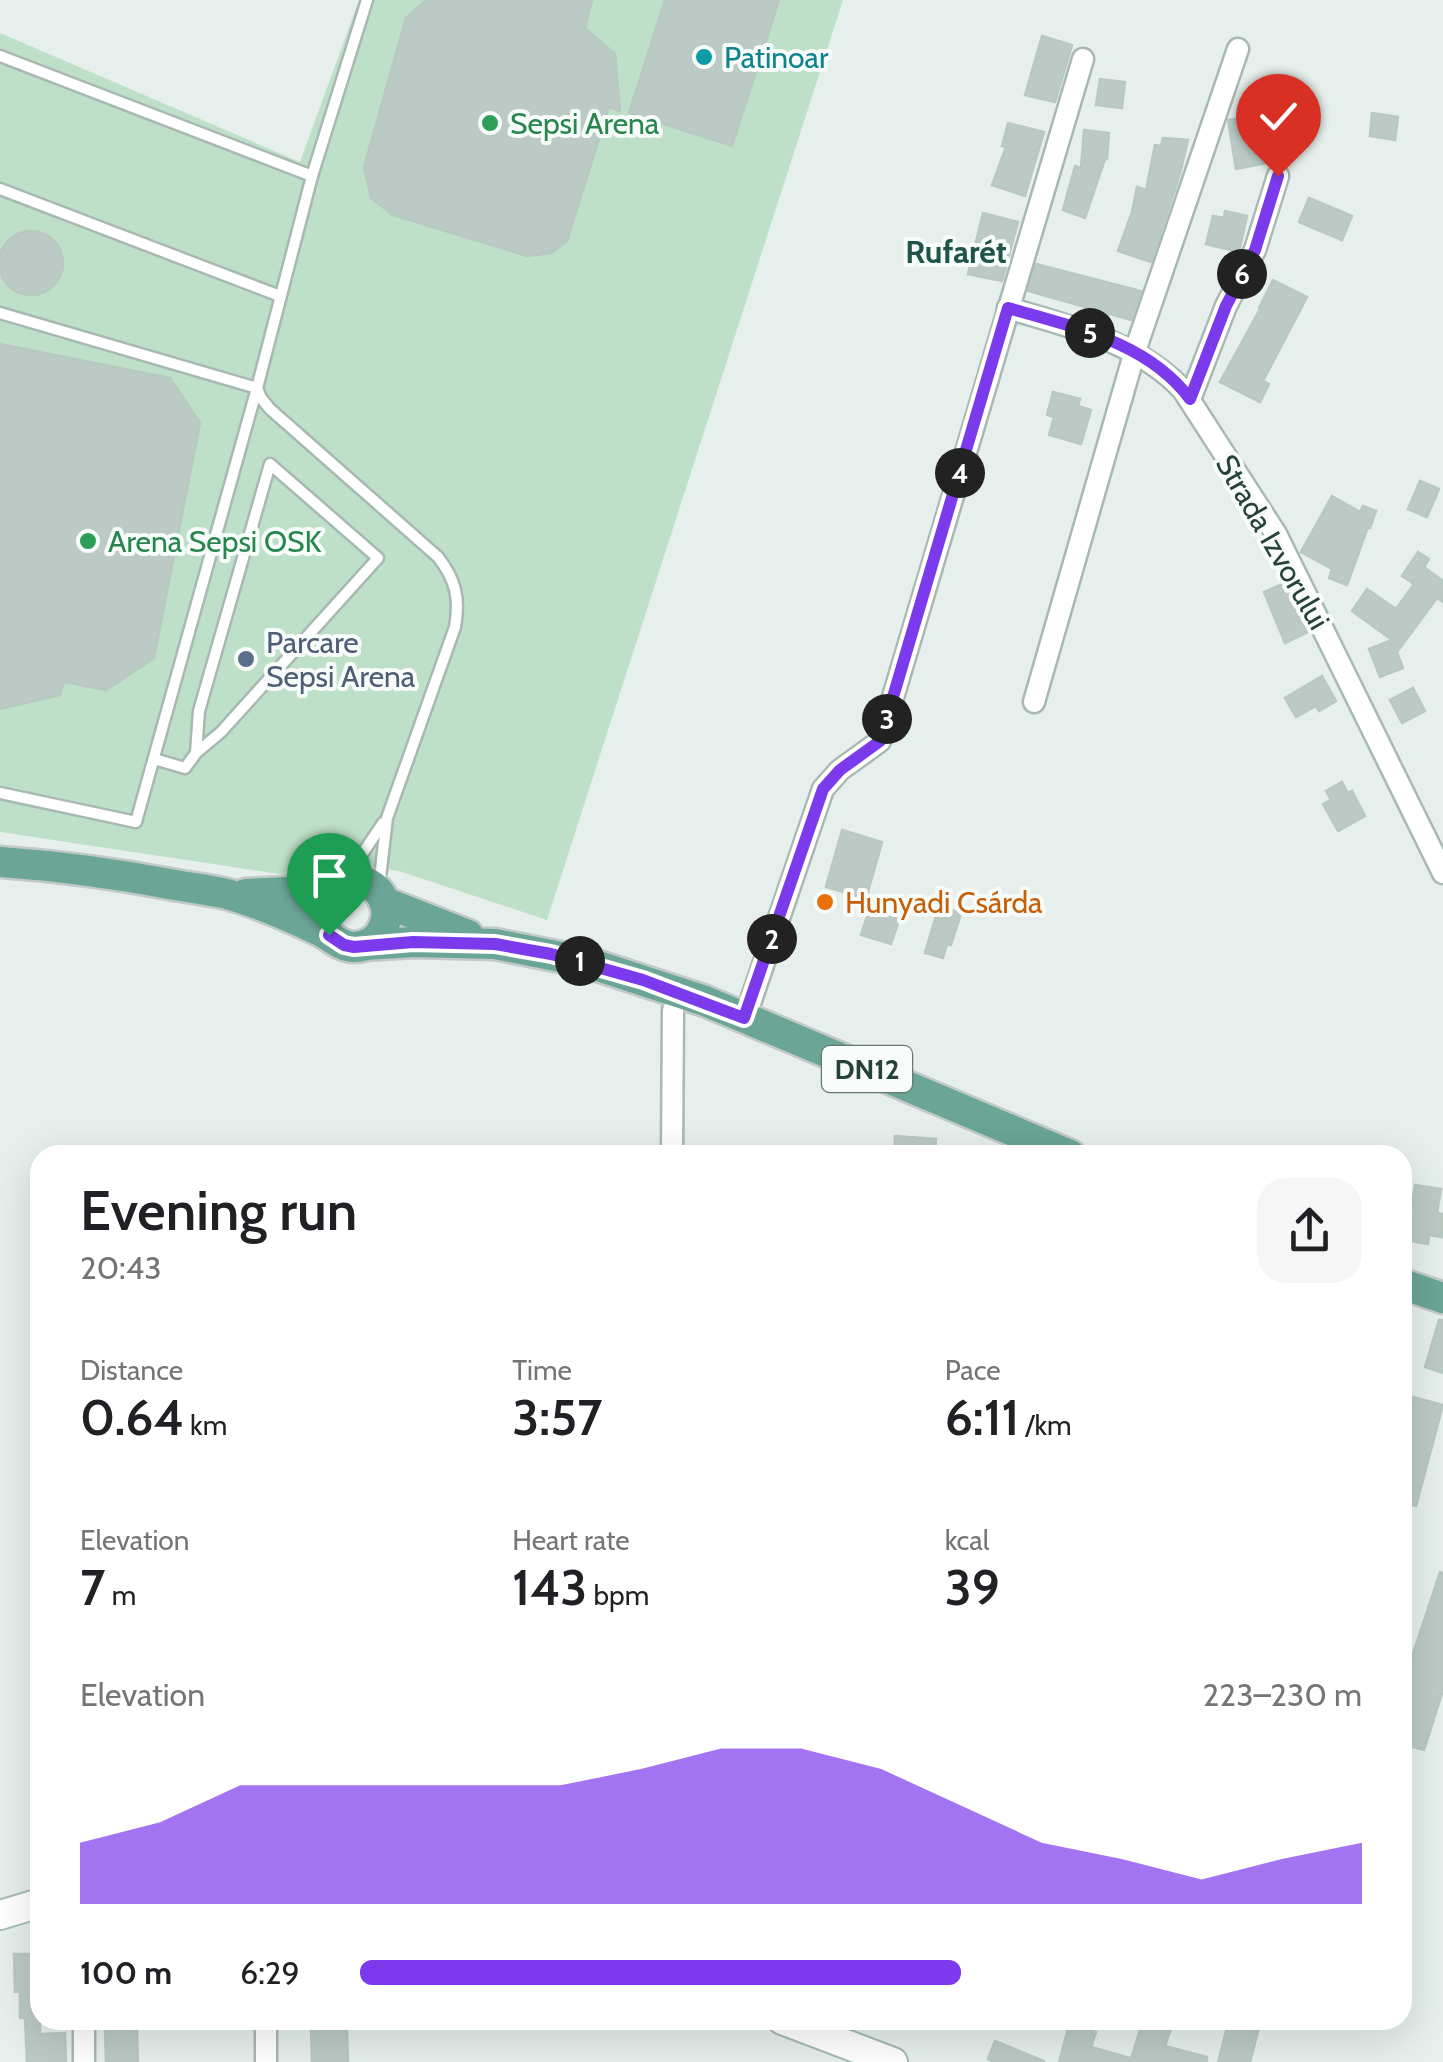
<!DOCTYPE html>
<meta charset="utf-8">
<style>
:root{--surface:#fff;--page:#f6f6f6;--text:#202124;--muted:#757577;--accent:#7c3aed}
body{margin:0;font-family:Cabin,sans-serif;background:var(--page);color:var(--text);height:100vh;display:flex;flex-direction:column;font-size:38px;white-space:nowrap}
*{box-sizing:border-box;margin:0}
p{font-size:32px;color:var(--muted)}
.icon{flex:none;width:55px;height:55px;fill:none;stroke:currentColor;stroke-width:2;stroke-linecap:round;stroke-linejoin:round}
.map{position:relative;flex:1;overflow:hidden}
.sheet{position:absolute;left:30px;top:1145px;width:1382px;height:885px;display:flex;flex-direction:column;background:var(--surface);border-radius:30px;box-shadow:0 10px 40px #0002}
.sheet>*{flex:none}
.pin{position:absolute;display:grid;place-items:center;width:85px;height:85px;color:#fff;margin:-102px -42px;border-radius:50% 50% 50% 0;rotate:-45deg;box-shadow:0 0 10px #0007}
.pin .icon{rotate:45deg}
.km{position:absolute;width:50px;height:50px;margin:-25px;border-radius:50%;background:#222;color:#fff;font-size:28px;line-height:50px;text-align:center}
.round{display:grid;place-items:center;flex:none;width:105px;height:105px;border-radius:30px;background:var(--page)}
.overview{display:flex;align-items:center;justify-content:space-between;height:170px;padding:0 50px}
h1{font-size:55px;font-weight:600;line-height:75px}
.metrics{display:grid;grid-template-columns:repeat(3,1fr);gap:15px;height:170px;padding:10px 50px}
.metrics div{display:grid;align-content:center}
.metrics b{font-size:50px;font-weight:600}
.metrics small{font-size:28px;font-weight:400}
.metrics p{font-size:28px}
.chart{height:280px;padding:20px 50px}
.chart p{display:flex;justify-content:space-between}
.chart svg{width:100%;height:180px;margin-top:10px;fill:var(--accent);opacity:.7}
ul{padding:0 50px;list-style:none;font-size:32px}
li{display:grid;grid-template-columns:160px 120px 1fr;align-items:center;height:75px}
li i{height:25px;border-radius:12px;background:var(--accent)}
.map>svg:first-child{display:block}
</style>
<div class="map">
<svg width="1443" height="2062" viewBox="0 0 1443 2062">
<rect width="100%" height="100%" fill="#e6efeb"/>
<path fill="#bfe0c8" d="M359,0H843L547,920L402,872L344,860L306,878L0,832V33L300,162Z"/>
<g fill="#bbcac4" stroke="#b8c9c2" stroke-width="2.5">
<path d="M426,0H592L585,28L615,54L620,111L609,107L567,241L551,253L527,256L393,215L371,198L364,167L406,18Z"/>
<path d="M665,0H779L732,146L629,113Z"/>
<path d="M1042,36L1072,45L1055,102L1025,95Z"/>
<path d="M1100,79L1125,82L1122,108L1096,105Z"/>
<path d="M1372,113L1398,117L1395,140L1370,136Z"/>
<path d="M1257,115L1266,163L1236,169L1228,120Z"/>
<path d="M1008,123L1044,132L1025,196L992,185L1006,147L1002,146Z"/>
<path d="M1084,130L1109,133L1107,159H1105L1085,218L1063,210L1075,166L1081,168Z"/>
<path d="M1163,138L1188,140L1180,174L1151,262L1118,251L1132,212L1137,187L1146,190L1155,145L1161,146Z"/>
<path d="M1309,198L1352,216L1342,240L1299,222Z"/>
<path d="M1225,211L1247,216L1239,252L1206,244L1213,216L1224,218Z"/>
<path d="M983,213L1018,222L1002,281L968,274Z"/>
<circle cx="31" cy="263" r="32"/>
<path d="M1036,264L1141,291L1131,320L1028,291Z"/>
<path d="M1273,280L1307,297L1263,381L1269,384L1260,402L1220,382L1260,309L1259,308Z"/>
<path d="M0,344L170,378L200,423L154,658L106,690L64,682L60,695L0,709Z"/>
<path d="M1053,392L1080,399L1078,406L1091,410L1081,444L1049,435L1054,417L1047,415Z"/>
<path d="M1420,481L1439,489L1427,517L1408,509Z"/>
<path d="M1332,496L1360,512L1363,506L1376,511L1370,528L1368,527L1347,585L1329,578L1332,569L1301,552Z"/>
<path d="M1418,552L1429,559L1424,567L1443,581V602L1437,598L1397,652L1403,668L1380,677L1369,649L1392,640L1352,611L1367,589L1396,609L1414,584L1402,576Z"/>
<path d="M1285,583L1308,632L1285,643L1264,592Z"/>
<path d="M1322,676L1336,701L1319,711L1316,706L1296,717L1285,698Z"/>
<path d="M1413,688L1425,711L1402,723L1390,700Z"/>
<path d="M1342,782L1348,793L1352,791L1365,816L1338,831L1323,804L1331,800L1326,791Z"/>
<path d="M842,830L882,842L866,899L826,887Z"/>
<path d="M873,898L903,908L891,944L861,935Z"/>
<path d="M939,906L961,913L951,945L947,944L943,958L925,953Z"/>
<path d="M895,1136L936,1139L935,1155H894Z"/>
<path d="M1415,1185L1441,1189L1437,1213L1443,1214L1442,1237L1429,1235L1428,1244L1406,1240Z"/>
<path d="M1439,1320H1443V1373L1425,1367Z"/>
<path d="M1413,1397L1443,1405L1416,1506L1402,1503V1435Z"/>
<path d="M1440,1572L1443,1573V1690L1424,1750L1402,1744V1687Z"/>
<path d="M14,1954H34V2002H40V2034L65,2033L66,2062H27L25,2018H20V1992H15Z"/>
<path d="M1143,2020H1174L1165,2046L1207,2057V2062H1130Z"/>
<path d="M1229,2020H1261L1250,2062H1218Z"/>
<path d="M1069,2025L1096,2032L1091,2047L1130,2058V2062H1059Z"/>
<path d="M347,2029L348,2062H312L311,2030Z"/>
<path d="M137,2030L138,2062H106L105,2031Z"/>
<path d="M995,2041L1044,2061V2062H995L988,2059Z"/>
</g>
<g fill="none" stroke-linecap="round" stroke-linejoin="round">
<g stroke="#a8b8b2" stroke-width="15">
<g id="lane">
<path d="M367,0L312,176L257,388L261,398L270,409L438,557C456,580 460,599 455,627L387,818L379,886"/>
<path d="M0,56L312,176"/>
<path d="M0,189L280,296"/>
<path d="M0,313L257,388L136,822L0,793"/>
<path d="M154,759L185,768L196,753L221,732L378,558L270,464L199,711L196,753"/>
<path d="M348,875L383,823"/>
</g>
</g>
<g stroke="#a8b8b2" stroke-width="25">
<g id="street">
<path d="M1008,308C1070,327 1137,341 1183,390L1276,534L1443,873"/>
<path d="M1190,399L1226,306L1255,250L1278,176"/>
<path d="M1034,702L1135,351L1238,49"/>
<path d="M745,1018L823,789L840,770L880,741L1083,59"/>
<path d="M672,1155L673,1010"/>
<path d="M84,2020V2062"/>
<path d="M266,2020V2062"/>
</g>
</g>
<g stroke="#a4bbb3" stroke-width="32">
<g id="secondary">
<path d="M0,1915L40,1903"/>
<path d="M782,2020L893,2062"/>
</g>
</g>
<g stroke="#c2cac8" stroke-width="35">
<g id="primary">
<path d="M0,862C59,866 117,874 175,885C192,888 210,890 227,894C259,903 291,917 320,931C331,936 340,947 354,947C383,947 396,912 378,891C350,862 307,899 329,935"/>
<path d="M246,894L332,890"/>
<path d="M384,902L468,935"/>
<path d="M365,945L413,942L495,944L586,962L705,1001L1070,1155"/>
<path d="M1402,1284L1443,1298"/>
</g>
</g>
<path stroke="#86b3a5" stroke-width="2.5" stroke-dasharray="5 8" stroke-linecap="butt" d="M1093,1148L1110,1155"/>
<use href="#lane" stroke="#fff" stroke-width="10"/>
<use href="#street" stroke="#fff" stroke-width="20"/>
<use href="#secondary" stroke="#fff" stroke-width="28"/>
<use href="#primary" stroke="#6aa596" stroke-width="30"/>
</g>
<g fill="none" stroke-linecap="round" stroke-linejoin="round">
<g stroke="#fff" stroke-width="20">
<path id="route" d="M329,935L344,945L354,947L413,942L495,944L551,954L643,980L744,1018L823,789L840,770L880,741L1008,308C1073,327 1148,342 1190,399L1226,306L1255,250L1278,176"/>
</g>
<use href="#route" stroke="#7c3aed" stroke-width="12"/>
</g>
<circle fill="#0f9aa8" stroke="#f7fbf9" stroke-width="4" cx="704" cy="57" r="10"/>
<g fill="#2e9e5b" stroke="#f7fbf9" stroke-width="4">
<circle cx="490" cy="123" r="10"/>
<circle cx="88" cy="541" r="10"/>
</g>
<circle fill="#5c6f8a" stroke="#f7fbf9" stroke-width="4" cx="246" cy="659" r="10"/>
<circle fill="#e8710a" stroke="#f7fbf9" stroke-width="4" cx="825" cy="902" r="10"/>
<g text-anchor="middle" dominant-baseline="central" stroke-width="8" stroke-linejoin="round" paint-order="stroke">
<rect fill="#f7fbf9" stroke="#637a73" stroke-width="2.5" x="822" y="1046" width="90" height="46" rx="8"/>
<g font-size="28" font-weight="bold" fill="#24423a">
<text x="867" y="1069">DN12</text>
</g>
<g font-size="30" fill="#0d838f" stroke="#f7fbf9" text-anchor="start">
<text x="724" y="57">Patinoar</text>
</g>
<g font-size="30" fill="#27864d" stroke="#f7fbf9" text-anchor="start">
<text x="510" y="123">Sepsi Arena</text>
<text x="108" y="541">Arena Sepsi OSK</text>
</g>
<g font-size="30" fill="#24423a" stroke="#f7fbf9">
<text transform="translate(1273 542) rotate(60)">Strada Izvorului</text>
</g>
<g font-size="30" fill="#4e5e75" stroke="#f7fbf9" text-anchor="start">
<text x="266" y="642">Parcare<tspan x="266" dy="34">Sepsi Arena</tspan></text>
</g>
<g font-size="30" fill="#c56008" stroke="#f7fbf9" text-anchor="start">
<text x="845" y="902">Hunyadi Csárda</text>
</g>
<g font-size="32" font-weight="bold" fill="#1f5548" stroke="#f7fbf9">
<text x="956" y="251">Rufarét</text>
</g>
</g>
</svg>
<div class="pin" style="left:329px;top:935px;background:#1e9e55"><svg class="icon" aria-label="arrive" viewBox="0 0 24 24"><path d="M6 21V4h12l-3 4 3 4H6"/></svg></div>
<div class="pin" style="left:1278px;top:176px;background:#d93025"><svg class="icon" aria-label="check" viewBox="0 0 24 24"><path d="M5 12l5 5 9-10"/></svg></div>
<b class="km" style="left:580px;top:961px">1</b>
<b class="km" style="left:772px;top:939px">2</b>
<b class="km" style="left:887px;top:719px">3</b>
<b class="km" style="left:960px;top:473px">4</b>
<b class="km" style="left:1090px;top:333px">5</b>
<b class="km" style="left:1242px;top:274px">6</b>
<section class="sheet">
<div class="overview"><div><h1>Evening run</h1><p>20:43</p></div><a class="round"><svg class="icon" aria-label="share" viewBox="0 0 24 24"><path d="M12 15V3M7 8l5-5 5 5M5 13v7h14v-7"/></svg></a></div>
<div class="metrics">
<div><p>Distance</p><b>0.64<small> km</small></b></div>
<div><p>Time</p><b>3:57</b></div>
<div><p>Pace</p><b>6:11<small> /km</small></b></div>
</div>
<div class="metrics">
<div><p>Elevation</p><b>7<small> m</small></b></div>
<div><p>Heart rate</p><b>143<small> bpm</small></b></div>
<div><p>kcal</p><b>39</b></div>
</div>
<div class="chart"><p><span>Elevation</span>223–230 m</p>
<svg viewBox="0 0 160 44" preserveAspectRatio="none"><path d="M0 44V29L10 24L20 15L30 15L40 15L50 15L60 15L70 11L80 6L90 6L100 11L110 20L120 29L130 33L140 38L150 33L160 29V44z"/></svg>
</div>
<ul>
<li><b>100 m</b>6:29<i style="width:60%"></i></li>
</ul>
</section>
</div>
